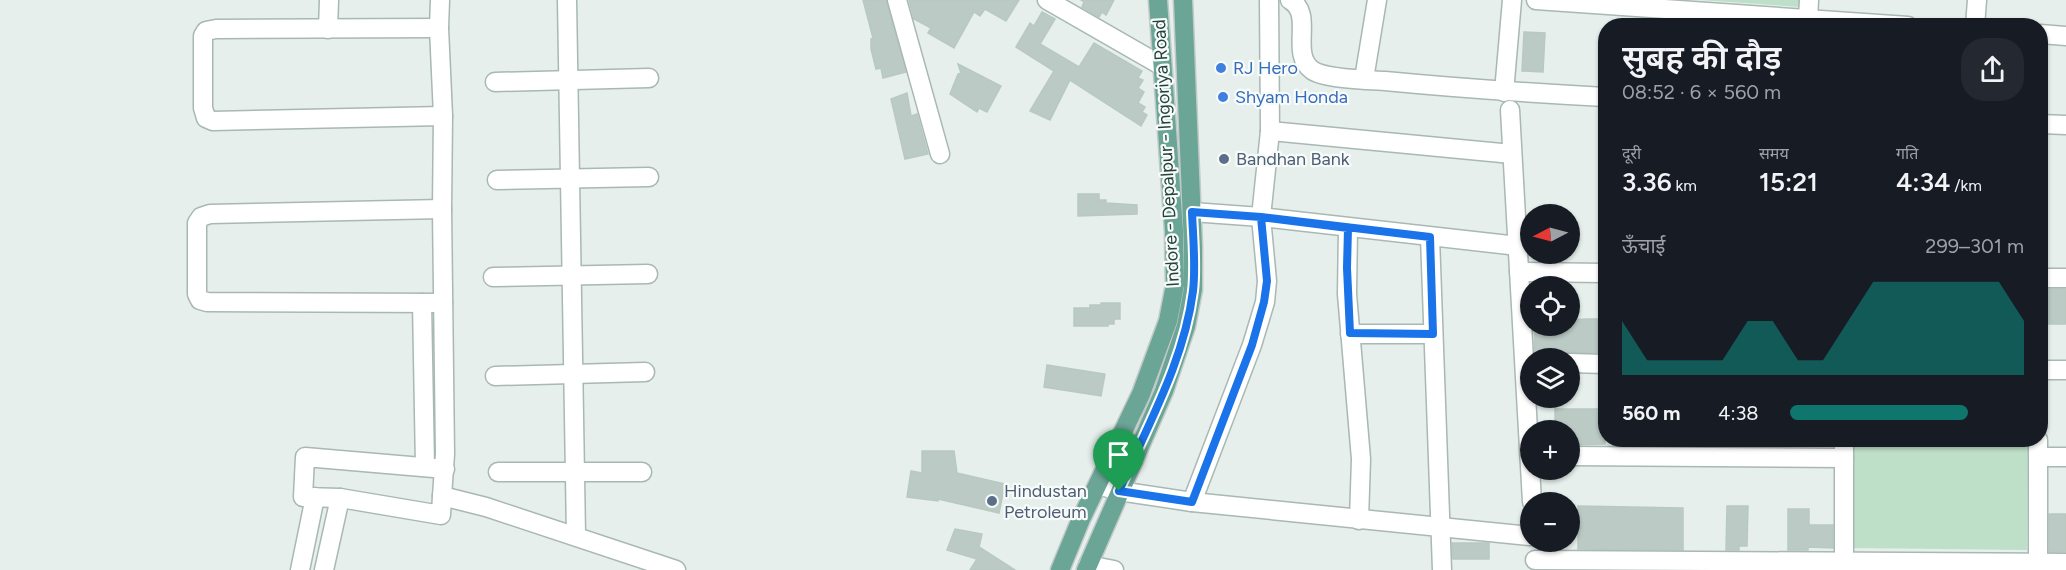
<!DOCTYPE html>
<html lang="hi">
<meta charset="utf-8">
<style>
:root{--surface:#171b24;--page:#242831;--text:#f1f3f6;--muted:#9ea1a6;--accent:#0f766e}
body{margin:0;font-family:Figtree,"Noto Sans Devanagari",sans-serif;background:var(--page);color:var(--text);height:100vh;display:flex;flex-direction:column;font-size:22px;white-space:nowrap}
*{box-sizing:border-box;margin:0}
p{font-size:20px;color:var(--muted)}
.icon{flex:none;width:33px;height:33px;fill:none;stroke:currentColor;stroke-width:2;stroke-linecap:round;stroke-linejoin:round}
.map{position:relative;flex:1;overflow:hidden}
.drawer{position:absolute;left:1598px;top:18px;width:450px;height:429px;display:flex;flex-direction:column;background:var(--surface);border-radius:24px;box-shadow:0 2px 4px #0004}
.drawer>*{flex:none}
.needle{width:39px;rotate:264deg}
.controls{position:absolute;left:1520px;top:204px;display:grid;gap:12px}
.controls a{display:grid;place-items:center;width:60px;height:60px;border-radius:50%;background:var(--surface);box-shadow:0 2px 4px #0004;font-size:30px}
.pin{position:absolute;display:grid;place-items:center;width:51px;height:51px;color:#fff;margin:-62px -26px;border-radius:50% 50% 50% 0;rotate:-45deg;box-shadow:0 0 6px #0007}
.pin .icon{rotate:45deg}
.round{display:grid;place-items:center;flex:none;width:63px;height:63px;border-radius:24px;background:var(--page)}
.headline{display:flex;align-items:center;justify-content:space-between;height:102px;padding:0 24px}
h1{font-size:33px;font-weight:600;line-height:45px}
.metrics{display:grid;grid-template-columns:repeat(3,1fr);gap:9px;height:102px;padding:6px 24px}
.metrics div{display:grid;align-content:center}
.metrics b{font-size:26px;font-weight:600}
.metrics small{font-size:16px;font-weight:400}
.metrics p{font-size:16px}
.chart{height:168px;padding:12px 24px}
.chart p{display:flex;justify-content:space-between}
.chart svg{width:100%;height:108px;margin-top:6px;fill:var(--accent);opacity:.7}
ul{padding:0 24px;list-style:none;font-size:20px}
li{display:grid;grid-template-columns:96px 72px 1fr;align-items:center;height:45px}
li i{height:15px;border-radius:8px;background:var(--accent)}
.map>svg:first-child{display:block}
</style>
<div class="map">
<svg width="2066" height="570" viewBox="0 0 2066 570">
<rect width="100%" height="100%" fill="#e6efeb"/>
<g fill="#bfe0c8">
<path d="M1700,0H1801L1800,7Z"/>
<path d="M1854,440H2028L2027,550L1853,548Z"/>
</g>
<g fill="#bbcac4" stroke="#b8c9c2" stroke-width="1.5">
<path d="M863,0H886L906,72L883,78L881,68L876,69L871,49V39L873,38Z"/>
<path d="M909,0H1019L1006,21L985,9L980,16L974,12L954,48L928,33L931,28L914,19Z"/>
<path d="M1081,0H1114L1106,15L1102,12L1099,17L1082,7L1084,2Z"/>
<path d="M1042,12L1055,19L1040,44L1079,67L1094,43L1142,71L1138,78L1143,80L1138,88L1144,92L1138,103L1145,107L1142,112L1147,115L1141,126L1070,80L1050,120L1030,111L1054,71L1016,47L1030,23L1034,26Z"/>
<path d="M1524,32L1545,33L1543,72L1522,71Z"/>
<path d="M958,64L1001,86L987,112L979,108L977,112L950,94L958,74L961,73Z"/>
<path d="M907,93L911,116L917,114L928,154L905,159L891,99Z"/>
<path d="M1078,194H1099V200H1106V203L1137,205V214L1078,216Z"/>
<rect x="2048" y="289" width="18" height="35"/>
<path d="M1101,303H1120V319H1114V324H1108V326H1074V308H1090V305H1101Z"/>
<path d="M1587,319H1605V353L1569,352L1562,354H1535L1534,326H1569V320Z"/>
<path d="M1047,365L1105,374L1101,396L1044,387Z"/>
<path d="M1555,409H1605V444L1569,445V430H1555Z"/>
<rect x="1755" y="440" width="16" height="6"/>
<path d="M922,451H954L957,473L1005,484L999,513L938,499V501L907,497L911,471L922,473Z"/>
<path d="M1578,506L1683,508V550L1578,549Z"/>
<path d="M1727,506H1748L1747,546H1739V550H1726Z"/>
<path d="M1788,509H1809V525H1833V548L1808,547V550H1788Z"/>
<rect x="2049" y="514" width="17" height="38"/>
<path d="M955,529L982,534L979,547L1015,570H970L977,559L947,550Z"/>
<path d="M1452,543H1489V559H1453Z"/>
</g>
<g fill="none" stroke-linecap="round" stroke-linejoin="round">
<g stroke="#a8b8b2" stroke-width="21">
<g id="minor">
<path d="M440,0L439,28L443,116L442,209L445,454L442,496L486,507L676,570"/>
<path d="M567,0L576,536"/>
<path d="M897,0L940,154"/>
<path d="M1047,0L1162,66"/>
<path d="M1290,0C1315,14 1289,53 1312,70C1324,79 1368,80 1385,81C1458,88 1531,93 1605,97"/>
<path d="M1536,0L1908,26"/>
<path d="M1808,19L1809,0"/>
<path d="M1975,26L1977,0"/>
<path d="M439,28L216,29L206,31L203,36V108L206,118L213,121L443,116"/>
<path d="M328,29L329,0"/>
<path d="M2040,34L2066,36"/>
<path d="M1364,79L1377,0"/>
<path d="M495,82L649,78"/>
<path d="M1504,92L1512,0"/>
<path d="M1510,110L1532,502"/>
<path d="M2040,124L2066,125"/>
<path d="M1270,131L1512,154"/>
<path d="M497,180L649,177"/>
<path d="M442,209L210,214L201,217L197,223V294L200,300L207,302L443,303"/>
<path d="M1192,212L1261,217L1518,246"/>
<path d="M1348,228L1347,294L1361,459L1359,520"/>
<path d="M1430,237L1442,570"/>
<path d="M1519,272L1605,273"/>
<path d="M493,277L648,274"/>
<path d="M2040,278H2066"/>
<path d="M422,303L425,467"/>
<path d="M1350,334H1433"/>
<path d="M1569,363L1605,364"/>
<path d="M2040,370H2066"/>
<path d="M495,376L645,372"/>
<path d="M1569,456L1844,458"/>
<path d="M2039,457H2066"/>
<path d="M498,472H642"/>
<path d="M1098,485L1119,491L1192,502L1530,536"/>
<path d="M442,496L441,515L340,498L303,497L305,457L445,469"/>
<path d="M1192,502L1252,345L1265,302L1267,281L1261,217L1270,131L1269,0"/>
<path d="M1535,560L2066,563"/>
<path d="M1844,563V440"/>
<path d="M1088,565L1114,570"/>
<path d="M300,570L315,497"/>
<path d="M324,570L340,498"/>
<path d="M2038,570V440"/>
</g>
</g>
<g stroke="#c2cac8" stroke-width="21">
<g id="primary">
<path d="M1060,570L1081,519L1141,394L1168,321L1175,285L1174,231L1158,0"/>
<path d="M1086,570L1164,391L1186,326L1193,289V247L1183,0"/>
</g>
</g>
<use href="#minor" stroke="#fff" stroke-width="18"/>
<use href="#primary" stroke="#6aa596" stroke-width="18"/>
</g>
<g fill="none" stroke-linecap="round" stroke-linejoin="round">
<g stroke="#fff" stroke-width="12">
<path id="route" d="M1119,491C1147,426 1184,362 1193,291C1196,266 1193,238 1192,212L1261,217L1348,228L1347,268L1350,333L1433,334L1430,237L1261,217L1267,281L1264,302L1252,345L1192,502L1119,491"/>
</g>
<use href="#route" stroke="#1a73e8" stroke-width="8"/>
</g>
<g fill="#3f7fe0" stroke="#f7fbf9" stroke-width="2">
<circle cx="1221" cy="68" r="6"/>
<circle cx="1223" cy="97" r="6"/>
</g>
<g fill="#5c6f8a" stroke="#f7fbf9" stroke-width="2">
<circle cx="1224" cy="159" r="6"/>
<circle cx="992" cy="501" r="6"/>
</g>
<g text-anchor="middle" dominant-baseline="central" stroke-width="4.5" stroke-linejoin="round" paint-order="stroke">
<g font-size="18" fill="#366cbe" stroke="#f7fbf9" text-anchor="start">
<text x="1233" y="68">RJ Hero</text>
<text x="1235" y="97">Shyam Honda</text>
</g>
<g font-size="18" fill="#24423a" stroke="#f7fbf9">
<text transform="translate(1166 153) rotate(-93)">Indore - Depalpur - Ingoriya Road</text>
</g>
<g font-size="18" fill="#4e5e75" stroke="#f7fbf9" text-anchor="start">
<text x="1236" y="159">Bandhan Bank</text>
<text x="1004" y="491">Hindustan<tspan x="1004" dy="21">Petroleum</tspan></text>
</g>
</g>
</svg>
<div class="controls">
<a><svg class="needle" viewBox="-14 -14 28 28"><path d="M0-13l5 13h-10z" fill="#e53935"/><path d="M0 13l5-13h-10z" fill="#9ea1a6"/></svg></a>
<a><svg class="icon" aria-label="locate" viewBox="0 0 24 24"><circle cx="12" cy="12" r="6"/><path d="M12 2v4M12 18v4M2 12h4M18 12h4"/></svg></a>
<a><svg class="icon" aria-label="layers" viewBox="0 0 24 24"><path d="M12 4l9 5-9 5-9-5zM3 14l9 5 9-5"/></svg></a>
<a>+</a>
<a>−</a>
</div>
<div class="pin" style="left:1119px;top:491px;background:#1e9e55"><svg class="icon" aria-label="arrive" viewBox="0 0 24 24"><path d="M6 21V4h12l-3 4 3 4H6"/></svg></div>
<section class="drawer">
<div class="headline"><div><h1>सुबह की दौड़</h1><p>08:52 · 6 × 560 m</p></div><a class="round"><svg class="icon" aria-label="share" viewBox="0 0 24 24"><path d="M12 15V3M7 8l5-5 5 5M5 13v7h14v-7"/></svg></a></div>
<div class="metrics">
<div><p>दूरी</p><b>3.36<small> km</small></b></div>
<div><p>समय</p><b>15:21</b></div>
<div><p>गति</p><b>4:34<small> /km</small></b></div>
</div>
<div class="chart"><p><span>ऊँचाई</span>299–301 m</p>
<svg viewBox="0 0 160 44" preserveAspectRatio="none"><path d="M0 44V22L10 38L20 38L30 38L40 38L50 22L60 22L70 38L80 38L90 22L100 6L110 6L120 6L130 6L140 6L150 6L160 22V44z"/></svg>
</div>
<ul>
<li><b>560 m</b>4:38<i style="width:76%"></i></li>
</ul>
</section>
</div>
